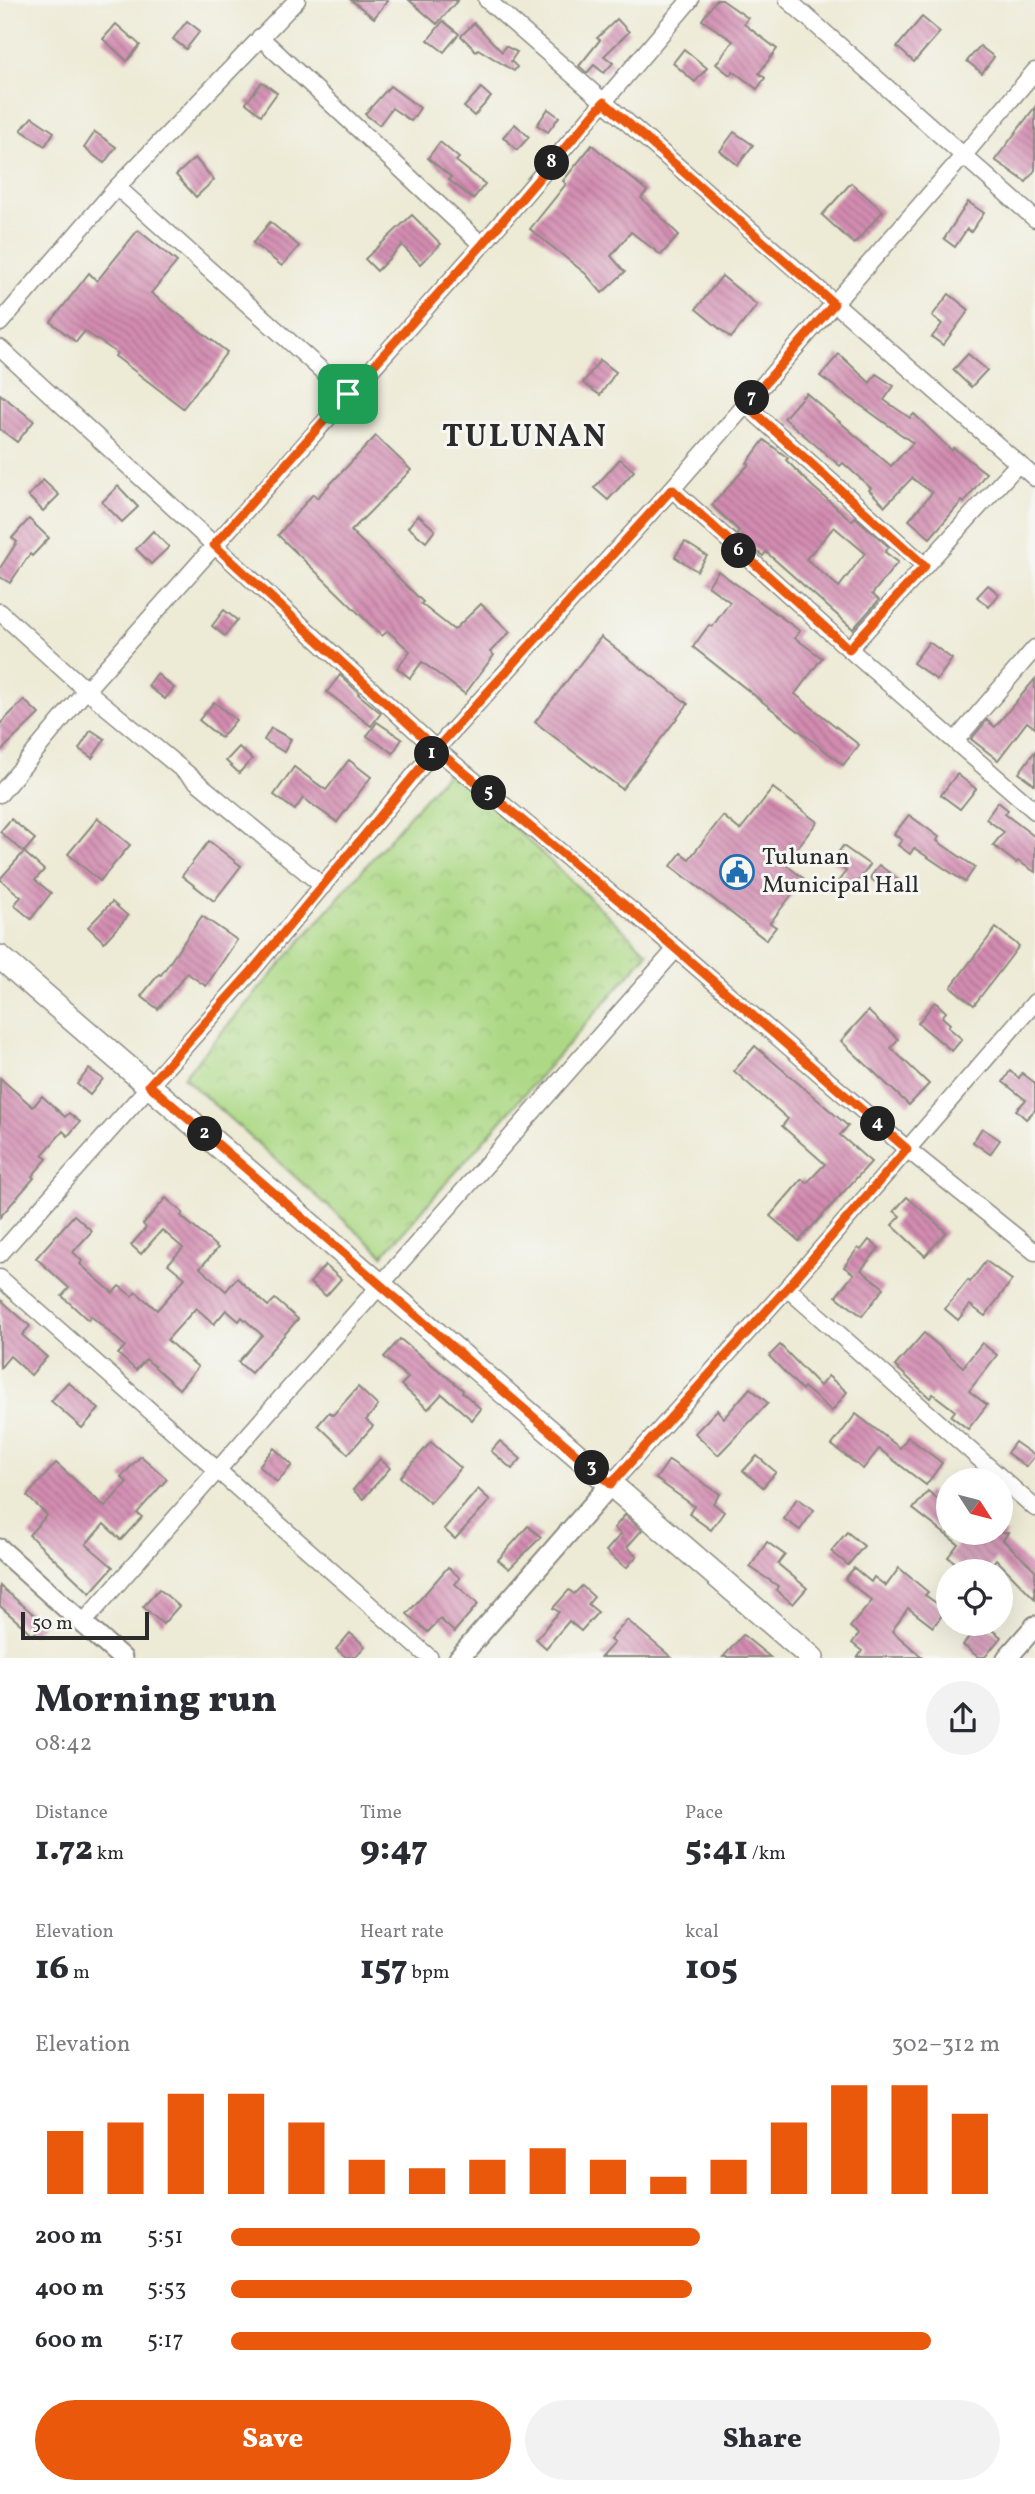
<!DOCTYPE html>
<meta charset="utf-8">
<style>
:root{--surface:#fff;--page:#f2f2f3;--text:#2b2b33;--muted:#7c7c81;--accent:#ea580c}
body{margin:0;font-family:Vollkorn,serif;background:var(--page);color:var(--text);height:100vh;display:flex;flex-direction:column;font-size:26px;white-space:nowrap}
*{box-sizing:border-box;margin:0}
p{font-size:23px;color:var(--muted)}
.icon{flex:none;width:38px;height:38px;fill:none;stroke:currentColor;stroke-width:2;stroke-linecap:round;stroke-linejoin:round}
.map{position:relative;height:1658px;overflow:hidden}
.panel{display:flex;flex-direction:column;background:var(--surface);flex:1}
.panel>*{flex:none}
.needle{width:46px;rotate:126deg}
.tools{position:absolute;left:936px;top:1468px;display:grid;gap:14px}
.tools a{display:grid;place-items:center;width:77px;height:77px;border-radius:50%;background:var(--surface);box-shadow:0 7px 28px #0002;font-size:35px}
.scale{position:absolute;left:21px;bottom:18px;width:128px;box-sizing:border-box;padding-left:7px;border:4px solid #2b2b2b;border-top:0;font-size:19px;line-height:24px;white-space:nowrap;color:#2b2b2b;-webkit-text-stroke:5px #f6f6f2;paint-order:stroke}
.pin{position:absolute;display:grid;place-items:center;width:60px;height:60px;color:#fff;margin:-30px;border-radius:14px;box-shadow:0 4px 10px #0006}
.km{position:absolute;width:35px;height:35px;margin:-18px;border-radius:50%;background:#222;color:#fff;font-size:19px;line-height:35px;text-align:center}
.round{display:grid;place-items:center;flex:none;width:74px;height:74px;border-radius:37px;background:var(--page)}
.overview{display:flex;align-items:center;justify-content:space-between;height:119px;padding:0 35px}
h1{font-size:38px;font-weight:800;line-height:52px}
.stats{display:grid;grid-template-columns:repeat(3,1fr);gap:10px;height:119px;padding:7px 35px}
.stats div{display:grid;align-content:center}
.stats b{font-size:35px;font-weight:800}
.stats small{font-size:19px;font-weight:400}
.stats p{font-size:19px}
.chart{height:196px;padding:14px 35px}
.chart p{display:flex;justify-content:space-between}
.chart svg{width:100%;height:126px;margin-top:7px;stroke:var(--accent);stroke-width:6}
.cta{display:flex;gap:14px;margin-top:auto;padding:14px 35px}
.cta a{flex:1;height:80px;border-radius:42px;background:var(--accent);color:#fff;font-size:28px;font-weight:800;line-height:80px;text-align:center}
.cta a+a{background:var(--page);color:var(--text)}
ul{padding:0 35px;list-style:none;font-size:23px}
li{display:grid;grid-template-columns:112px 84px 1fr;align-items:center;height:52px}
li i{height:18px;border-radius:9px;background:var(--accent)}
.map>svg:first-child{display:block}
</style>
<div class="map">
<svg width="1035" height="1658" viewBox="0 0 1035 1658">
<defs>
<pattern id="park-crowns" width="20" height="18" patternUnits="userSpaceOnUse" patternTransform="scale(1.75)"><rect width="20" height="18" fill="#add986"/><path d="M2 6a3 3 0 1 1 6 0M12 15a3 3 0 1 1 6 0" fill="none" stroke="#95ba74"/></pattern>
<pattern id="building-back-hatch" width="6" height="6" patternUnits="userSpaceOnUse" patternTransform="scale(1.75)"><rect width="6" height="6" fill="#d38cb1"/><path d="M-1 5l2 2M0 0l6 6M5-1l2 2" fill="none" stroke="#ab7390"/></pattern>
</defs>
<rect width="100%" height="100%" fill="#f6f6f2"/>
<filter id="ink" filterUnits="userSpaceOnUse"><feTurbulence type="fractalNoise" baseFrequency=".0143" numOctaves="2"/><feDisplacementMap in="SourceGraphic" scale="14" xChannelSelector="R" yChannelSelector="G"/><feConvolveMatrix kernelMatrix="1 2 1 2 8 2 1 2 1" color-interpolation-filters="sRGB"/></filter>
<filter id="wash" filterUnits="userSpaceOnUse"><feTurbulence type="fractalNoise" baseFrequency=".00686" numOctaves="4" result="noise"/><feDisplacementMap in="SourceGraphic" scale="28" xChannelSelector="R" yChannelSelector="G"/><feGaussianBlur stdDeviation="1.57" result="paint"/><feColorMatrix in="noise" values="0 0 0 0 0 0 0 0 0 0 0 0 0 0 0 0 0 1.4 0 .05"/><feComposite in="paint" operator="in"/></filter>
<g filter="url(#wash)">
<rect width="100%" height="100%" fill="#edead5"/>
<path fill="url(#park-crowns)" stroke="#6c8258" stroke-width="2" d="M451,768L648,953L383,1255L183,1077Z"/>
<g id="blocks">
<g fill="url(#building-back-hatch)" fill-rule="evenodd">
<path d="M351,0H388L374,18Z"/>
<path d="M409,0H458L437,24Z"/>
<path d="M716,0H722L748,18L744,24L777,49L759,73L765,78L757,89L733,71L730,75L716,64L733,41L702,20Z"/>
<path d="M922,17L940,32L914,62L897,47Z"/>
<path d="M617,19L629,32L604,56L613,63L604,73L594,65L587,73L579,66L600,40L597,38Z"/>
<path d="M187,21L200,31L186,49L173,39Z"/>
<path d="M443,21L459,34L444,52L428,40Z"/>
<path d="M474,23L502,52L505,46L517,52L511,61L517,67L514,71L478,49L476,51L461,36Z"/>
<path d="M116,24L140,45L127,61L103,39Z"/>
<path d="M980,46L994,57L982,73L967,61Z"/>
<path d="M684,49L707,68L695,82L673,63Z"/>
<path d="M262,82L277,93L261,115L246,103Z"/>
<path d="M390,86L420,108L411,121L392,108L379,125L365,114Z"/>
<path d="M481,88L491,97L474,116L464,107Z"/>
<path d="M1035,107V170L1026,182L995,160Z"/>
<path d="M548,109L559,117L548,132L537,125Z"/>
<path d="M32,117L54,132L45,146L21,130Z"/>
<path d="M515,124L529,137L517,150L503,137Z"/>
<path d="M95,132L116,147L104,163L84,148Z"/>
<path d="M734,132L753,145L738,165L720,151Z"/>
<path d="M440,142L459,158L456,161L485,184L473,199L449,180L451,177L428,158Z"/>
<path d="M592,145L647,191L641,198L679,235L661,255L631,232L611,256L625,272L602,293L586,274L530,229L566,184L563,181Z"/>
<path d="M195,158L214,180L196,197L176,175Z"/>
<path d="M851,183L883,211L854,244L822,215Z"/>
<path d="M968,202L984,213L971,232L967,229L955,247L944,239Z"/>
<path d="M412,215L441,244L420,264L402,245L377,271L365,259Z"/>
<path d="M270,222L299,246L282,266L253,243Z"/>
<path d="M138,230L177,262L151,293L227,352L183,408L115,356L117,353L85,331L76,342L51,322L89,273L97,281Z"/>
<path d="M722,276L757,305L731,338L696,309Z"/>
<path d="M949,294L969,310L943,345L932,337L942,324L932,316Z"/>
<path d="M839,354L870,383L876,374L894,386L884,400L910,418L914,414L952,451L953,448L986,473L964,503L962,501L930,538L909,520L932,493L912,478L885,506L869,490L871,488L843,463L840,466L784,418L806,393L891,466L913,443L820,376Z"/>
<path d="M968,354L987,370L971,387L953,370Z"/>
<path d="M600,360L616,372L600,395L583,383Z"/>
<path d="M0,394L34,421L17,442L0,429Z"/>
<path d="M376,436L411,470L351,531L423,602L421,604L454,630L481,604L510,632L490,652L494,655L465,694L422,662L410,678L397,668L410,651L388,631L382,636L278,535L313,494L317,498Z"/>
<path d="M764,440L788,458L786,460L812,486L852,521L855,517L889,547L885,552L898,562L872,594L879,600L853,629L766,552L763,556L747,543L737,534L739,531L712,505L749,464L747,463ZM834,527L865,553L839,587L806,559Z"/>
<path d="M620,459L634,471L608,500L594,488Z"/>
<path d="M43,480L59,495L43,511L28,496Z"/>
<path d="M118,486L138,507L122,522L102,502Z"/>
<path d="M418,515L435,530L426,542L408,527Z"/>
<path d="M29,519L49,538L32,556L30,554L10,583L0,577V568L17,542L12,538Z"/>
<path d="M153,531L169,547L151,564L136,549Z"/>
<path d="M685,542L707,556L697,571L675,557Z"/>
<path d="M718,571L800,631L795,638L822,658L795,694L859,745L843,765L693,647L709,625L712,627L730,602L708,586Z"/>
<path d="M988,585L999,594L989,607L977,597Z"/>
<path d="M224,610L237,620L225,636L212,626Z"/>
<path d="M601,637L688,704L622,789L535,722Z"/>
<path d="M929,642L952,659L937,680L913,663Z"/>
<path d="M157,674L174,688L165,699L148,686Z"/>
<path d="M340,675L359,693L358,694L381,713L371,726L327,692Z"/>
<path d="M1035,679V728L1027,722L998,760L971,739L987,720L995,727Z"/>
<path d="M24,700L39,714L0,752V724Z"/>
<path d="M214,702L236,720L221,738L199,720Z"/>
<path d="M377,722L402,739L393,753L367,736Z"/>
<path d="M271,728L291,739L284,752L264,740Z"/>
<path d="M91,730L105,739L92,758L79,749Z"/>
<path d="M239,747L252,759L239,773L226,761Z"/>
<path d="M1035,751V785L1019,773Z"/>
<path d="M349,760L371,777L337,822L303,798L295,810L274,795L294,767L326,790Z"/>
<path d="M957,774L976,789L960,809L941,795Z"/>
<path d="M773,788L817,822L785,864L804,879L770,923L776,927L766,940L671,866L681,853L689,859L723,816L740,830Z"/>
<path d="M998,802L1008,810L1005,814L1035,837V872L1018,861L1016,863L993,845L1004,832L986,819Z"/>
<path d="M909,815L939,837L937,841L975,867L965,882L914,848L910,854L898,845L902,840L894,834Z"/>
<path d="M98,818L130,845L100,881L68,854Z"/>
<path d="M11,819L35,839L24,852L0,832Z"/>
<path d="M209,841L241,866L214,901L182,876Z"/>
<path d="M843,846L870,865L850,892L837,883L846,871L832,861Z"/>
<path d="M24,852L44,870L35,880L51,893L31,919L14,905L21,897L0,879Z"/>
<path d="M879,865L898,879L889,892L870,878Z"/>
<path d="M112,902L128,916L104,942L88,927Z"/>
<path d="M202,916L237,940L206,986L187,973L158,1009L141,996L159,974L161,975Z"/>
<path d="M996,928L1019,946L974,1005L951,987Z"/>
<path d="M935,1002L946,1012L942,1017L950,1024L948,1027L962,1039L952,1051L918,1023Z"/>
<path d="M868,1011L898,1039L891,1048L929,1084L909,1105L841,1041Z"/>
<path d="M755,1046L848,1126L840,1135L871,1162L799,1241L770,1216L802,1179L807,1183L825,1164L782,1126L788,1119L734,1071Z"/>
<path d="M89,1069L103,1079L90,1095L77,1084Z"/>
<path d="M1010,1071L1019,1078L1022,1073L1035,1083V1110L1026,1119L1016,1110L1026,1100L1003,1082Z"/>
<path d="M0,1078L33,1107L42,1096L65,1117L69,1113L80,1122L68,1136L63,1131L42,1155L47,1159L32,1176L34,1178L0,1217Z"/>
<path d="M982,1128L1000,1140L990,1154L973,1142Z"/>
<path d="M907,1197L946,1232L925,1256L892,1225L900,1216L894,1211Z"/>
<path d="M166,1198L183,1213L181,1216L218,1248L200,1268L226,1291L237,1278L268,1306L275,1299L298,1319L251,1373L238,1362L262,1335L242,1317L239,1321L226,1310L214,1324L196,1308L167,1340L198,1367L179,1389L146,1359L136,1370L118,1354L125,1346L91,1316L88,1320L62,1296L69,1288L36,1258L74,1215L92,1231L73,1252L82,1261L80,1264L113,1293L119,1286L132,1296L136,1292L157,1310L185,1278L168,1264L183,1248L162,1230L141,1254L131,1245L146,1228L143,1224Z"/>
<path d="M869,1240L879,1248L861,1270L884,1288L862,1316L836,1296L854,1274L844,1267L858,1248L861,1250Z"/>
<path d="M986,1261L1012,1280L985,1316L970,1305L958,1320L945,1309L968,1280L970,1282Z"/>
<path d="M325,1265L341,1279L326,1296L310,1283Z"/>
<path d="M0,1299L30,1326L22,1335L47,1357L31,1375L10,1356L0,1368Z"/>
<path d="M924,1333L963,1367L982,1343L997,1355L969,1391L987,1405L968,1429L951,1416L955,1411L933,1394L930,1398L895,1366Z"/>
<path d="M400,1339L463,1390L462,1392L481,1409L472,1420L442,1394L428,1409L401,1385L408,1378L384,1357Z"/>
<path d="M780,1345L820,1386L828,1376L847,1392L832,1411L804,1387L802,1390L769,1356Z"/>
<path d="M68,1382L99,1409L82,1428L51,1401Z"/>
<path d="M358,1387L378,1406L366,1420L373,1426L348,1454L318,1425L329,1412L333,1415Z"/>
<path d="M750,1388L768,1403L718,1455L695,1433L717,1410L724,1418Z"/>
<path d="M856,1414L900,1448L908,1437L942,1463L926,1485L879,1449L863,1469L832,1445Z"/>
<path d="M500,1441L521,1459L512,1469L491,1451Z"/>
<path d="M431,1442L461,1468L430,1503L400,1477Z"/>
<path d="M1015,1442L1035,1456L1026,1467L1007,1453Z"/>
<path d="M274,1448L292,1465L277,1482L259,1466Z"/>
<path d="M141,1456L167,1479L137,1513L142,1517L121,1540L104,1524L86,1544L113,1567L90,1593L29,1535L47,1515L27,1496L56,1463L105,1507L127,1482L121,1477Z"/>
<path d="M757,1456L776,1472L763,1487L743,1471Z"/>
<path d="M380,1459L390,1468L363,1499L353,1490Z"/>
<path d="M669,1460L720,1494L713,1503L724,1512L711,1530L689,1514L694,1506L656,1479Z"/>
<path d="M478,1489L490,1500L455,1539L444,1529Z"/>
<path d="M928,1491L948,1507V1533H1008L1003,1540L1035,1570V1599L996,1559L987,1572H968L948,1557L958,1544L913,1509Z"/>
<path d="M797,1498L814,1510L800,1530L784,1519Z"/>
<path d="M625,1515L642,1530L627,1547L637,1556L626,1568L606,1551L621,1534L614,1528Z"/>
<path d="M528,1526L541,1537L509,1569L498,1560Z"/>
<path d="M847,1532L864,1546L848,1565L831,1551Z"/>
<path d="M767,1542L785,1555L778,1564L807,1588L793,1604L776,1590L778,1586L750,1567Z"/>
<path d="M448,1567L460,1578L455,1584L478,1604L454,1632L440,1619L428,1632L407,1614Z"/>
<path d="M854,1568L871,1582L874,1577L886,1586L899,1568L928,1592L925,1595L946,1610L933,1627L908,1608L892,1631L922,1657H858L862,1651L852,1643L859,1634L850,1627L872,1601L845,1579Z"/>
<path d="M0,1586L44,1623L33,1635L0,1606Z"/>
<path d="M582,1586L594,1597L588,1604L598,1612L581,1631L569,1621L546,1648L536,1639L559,1612L553,1608L569,1590L574,1594Z"/>
<path d="M159,1589L179,1606L163,1624L143,1607Z"/>
<path d="M627,1620L671,1657H601L614,1643L610,1640Z"/>
<path d="M979,1624H984L1001,1637L985,1657H978L963,1645Z"/>
<path d="M350,1633L365,1646L355,1657H346L336,1649Z"/>
<path d="M743,1635L770,1657H723Z"/>
</g>
</g>
</g>
<g filter="url(#ink)">
<use href="#blocks" fill-opacity="0" stroke="#8c8a80" stroke-width="2"/>
<g fill="none" stroke-linecap="round" stroke-linejoin="round">
<g stroke="#8c8a80" stroke-width="19">
<g id="minor">
<path d="M487,0L1035,478"/>
<path d="M788,0L1035,219"/>
<path d="M260,37L482,245"/>
<path d="M117,187L348,394"/>
<path d="M0,323L117,187L297,0"/>
<path d="M0,348L436,749L639,917L907,1149L1035,1252"/>
<path d="M746,405L925,566"/>
<path d="M672,489L849,649L1035,811"/>
<path d="M0,612L86,690L323,886"/>
<path d="M849,649L1018,464"/>
<path d="M956,740L1035,648"/>
<path d="M0,794L86,690L482,245L690,0"/>
<path d="M0,1254L250,973L436,749L672,489L964,155L1035,71"/>
<path d="M0,1278L430,1658"/>
<path d="M787,1288L1035,1508"/>
<path d="M611,1484L787,1288L1035,1002"/>
<path d="M83,1623L676,949"/>
</g>
</g>
<g stroke="#8c8a80" stroke-width="23">
<g id="tertiary">
<path d="M0,1549L122,1658"/>
<path d="M459,1658L611,1484"/>
<path d="M1007,1658L1035,1626"/>
</g>
</g>
<g stroke="#8c8a80" stroke-width="26">
<path id="secondary" d="M0,957L812,1658"/>
</g>
<use href="#minor" stroke="#fff" stroke-width="16"/>
<use href="#tertiary" stroke="#fff" stroke-width="19"/>
<use href="#secondary" stroke="#fff" stroke-width="23"/>
</g>
</g>
<g fill="none" stroke-linecap="round" stroke-linejoin="round" filter="url(#ink)">
<g stroke="#fff" stroke-width="14">
<path id="route" d="M348,394L214,545L436,749L250,973L149,1085L611,1484L787,1288L907,1149L639,917L436,749L672,489L849,649L925,566L746,405L834,304L604,102L482,245L348,394"/>
</g>
<use href="#route" stroke="#ea580c" stroke-width="9"/>
</g>
<defs>
<g id="civic-ring" transform="scale(1.75)"><circle r="9.5" fill="#f6f6f2" stroke="#1f6fb2" stroke-width="1.5"/><path d="M-.6-6.5H3V-4.5H.6V-3L4-1V1h2V6H-6V1h2V-1L-.6-3ZM-1.2 2.5V6h2.4V2.5Z" fill="#1f6fb2"/></g>
</defs>
<g fill-rule="evenodd">
<use href="#civic-ring" x="737" y="872"/>
</g>
<g text-anchor="middle" dominant-baseline="central" stroke-width="6" stroke-linejoin="round" paint-order="stroke">
<g font-size="24" fill="#2b2b2b" stroke="#f6f6f2" text-anchor="start">
<text x="762" y="858">Tulunan<tspan x="762" dy="28">Municipal Hall</tspan></text>
</g>
<g font-size="32" font-weight="bold" letter-spacing="2" fill="#2b2b2b" stroke="#f6f6f2">
<text x="525" y="438">TULUNAN</text>
</g>
</g>
</svg>
<div class="tools">
<a><svg class="needle" viewBox="-14 -14 28 28"><path d="M0-13l5 13h-10z" fill="#e53935"/><path d="M0 13l5-13h-10z" fill="#7c7c81"/></svg></a>
<a><svg class="icon" aria-label="locate" viewBox="0 0 24 24"><circle cx="12" cy="12" r="6"/><path d="M12 2v4M12 18v4M2 12h4M18 12h4"/></svg></a>
</div>
<div class="scale">50 m</div>
<div class="pin" style="left:348px;top:394px;background:#1e9e55"><svg class="icon" aria-label="arrive" viewBox="0 0 24 24"><path d="M6 21V4h12l-3 4 3 4H6"/></svg></div>
<b class="km" style="left:432px;top:754px">1</b>
<b class="km" style="left:205px;top:1134px">2</b>
<b class="km" style="left:592px;top:1468px">3</b>
<b class="km" style="left:878px;top:1124px">4</b>
<b class="km" style="left:489px;top:793px">5</b>
<b class="km" style="left:739px;top:551px">6</b>
<b class="km" style="left:752px;top:398px">7</b>
<b class="km" style="left:552px;top:163px">8</b>
</div>
<section class="panel">
<div class="overview"><div><h1>Morning run</h1><p>08:42</p></div><a class="round"><svg class="icon" aria-label="share" viewBox="0 0 24 24"><path d="M12 15V3M7 8l5-5 5 5M5 13v7h14v-7"/></svg></a></div>
<div class="stats">
<div><p>Distance</p><b>1.72<small> km</small></b></div>
<div><p>Time</p><b>9:47</b></div>
<div><p>Pace</p><b>5:41<small> /km</small></b></div>
</div>
<div class="stats">
<div><p>Elevation</p><b>16<small> m</small></b></div>
<div><p>Heart rate</p><b>157<small> bpm</small></b></div>
<div><p>kcal</p><b>105</b></div>
</div>
<div class="chart"><p><span>Elevation</span>302–312 m</p>
<svg viewBox="0 0 160 44" preserveAspectRatio="none"><path d="M5 44V22M15 44V19M25 44V9M35 44V9M45 44V19M55 44V32M65 44V35M75 44V32M85 44V28M95 44V32M105 44V38M115 44V32M125 44V19M135 44V6M145 44V6M155 44V16"/></svg>
</div>
<ul>
<li><b>200 m</b>5:51<i style="width:61%"></i></li>
<li><b>400 m</b>5:53<i style="width:60%"></i></li>
<li><b>600 m</b>5:17<i style="width:91%"></i></li>
</ul>
<div class="cta"><a>Save</a><a>Share</a></div>
</section>
